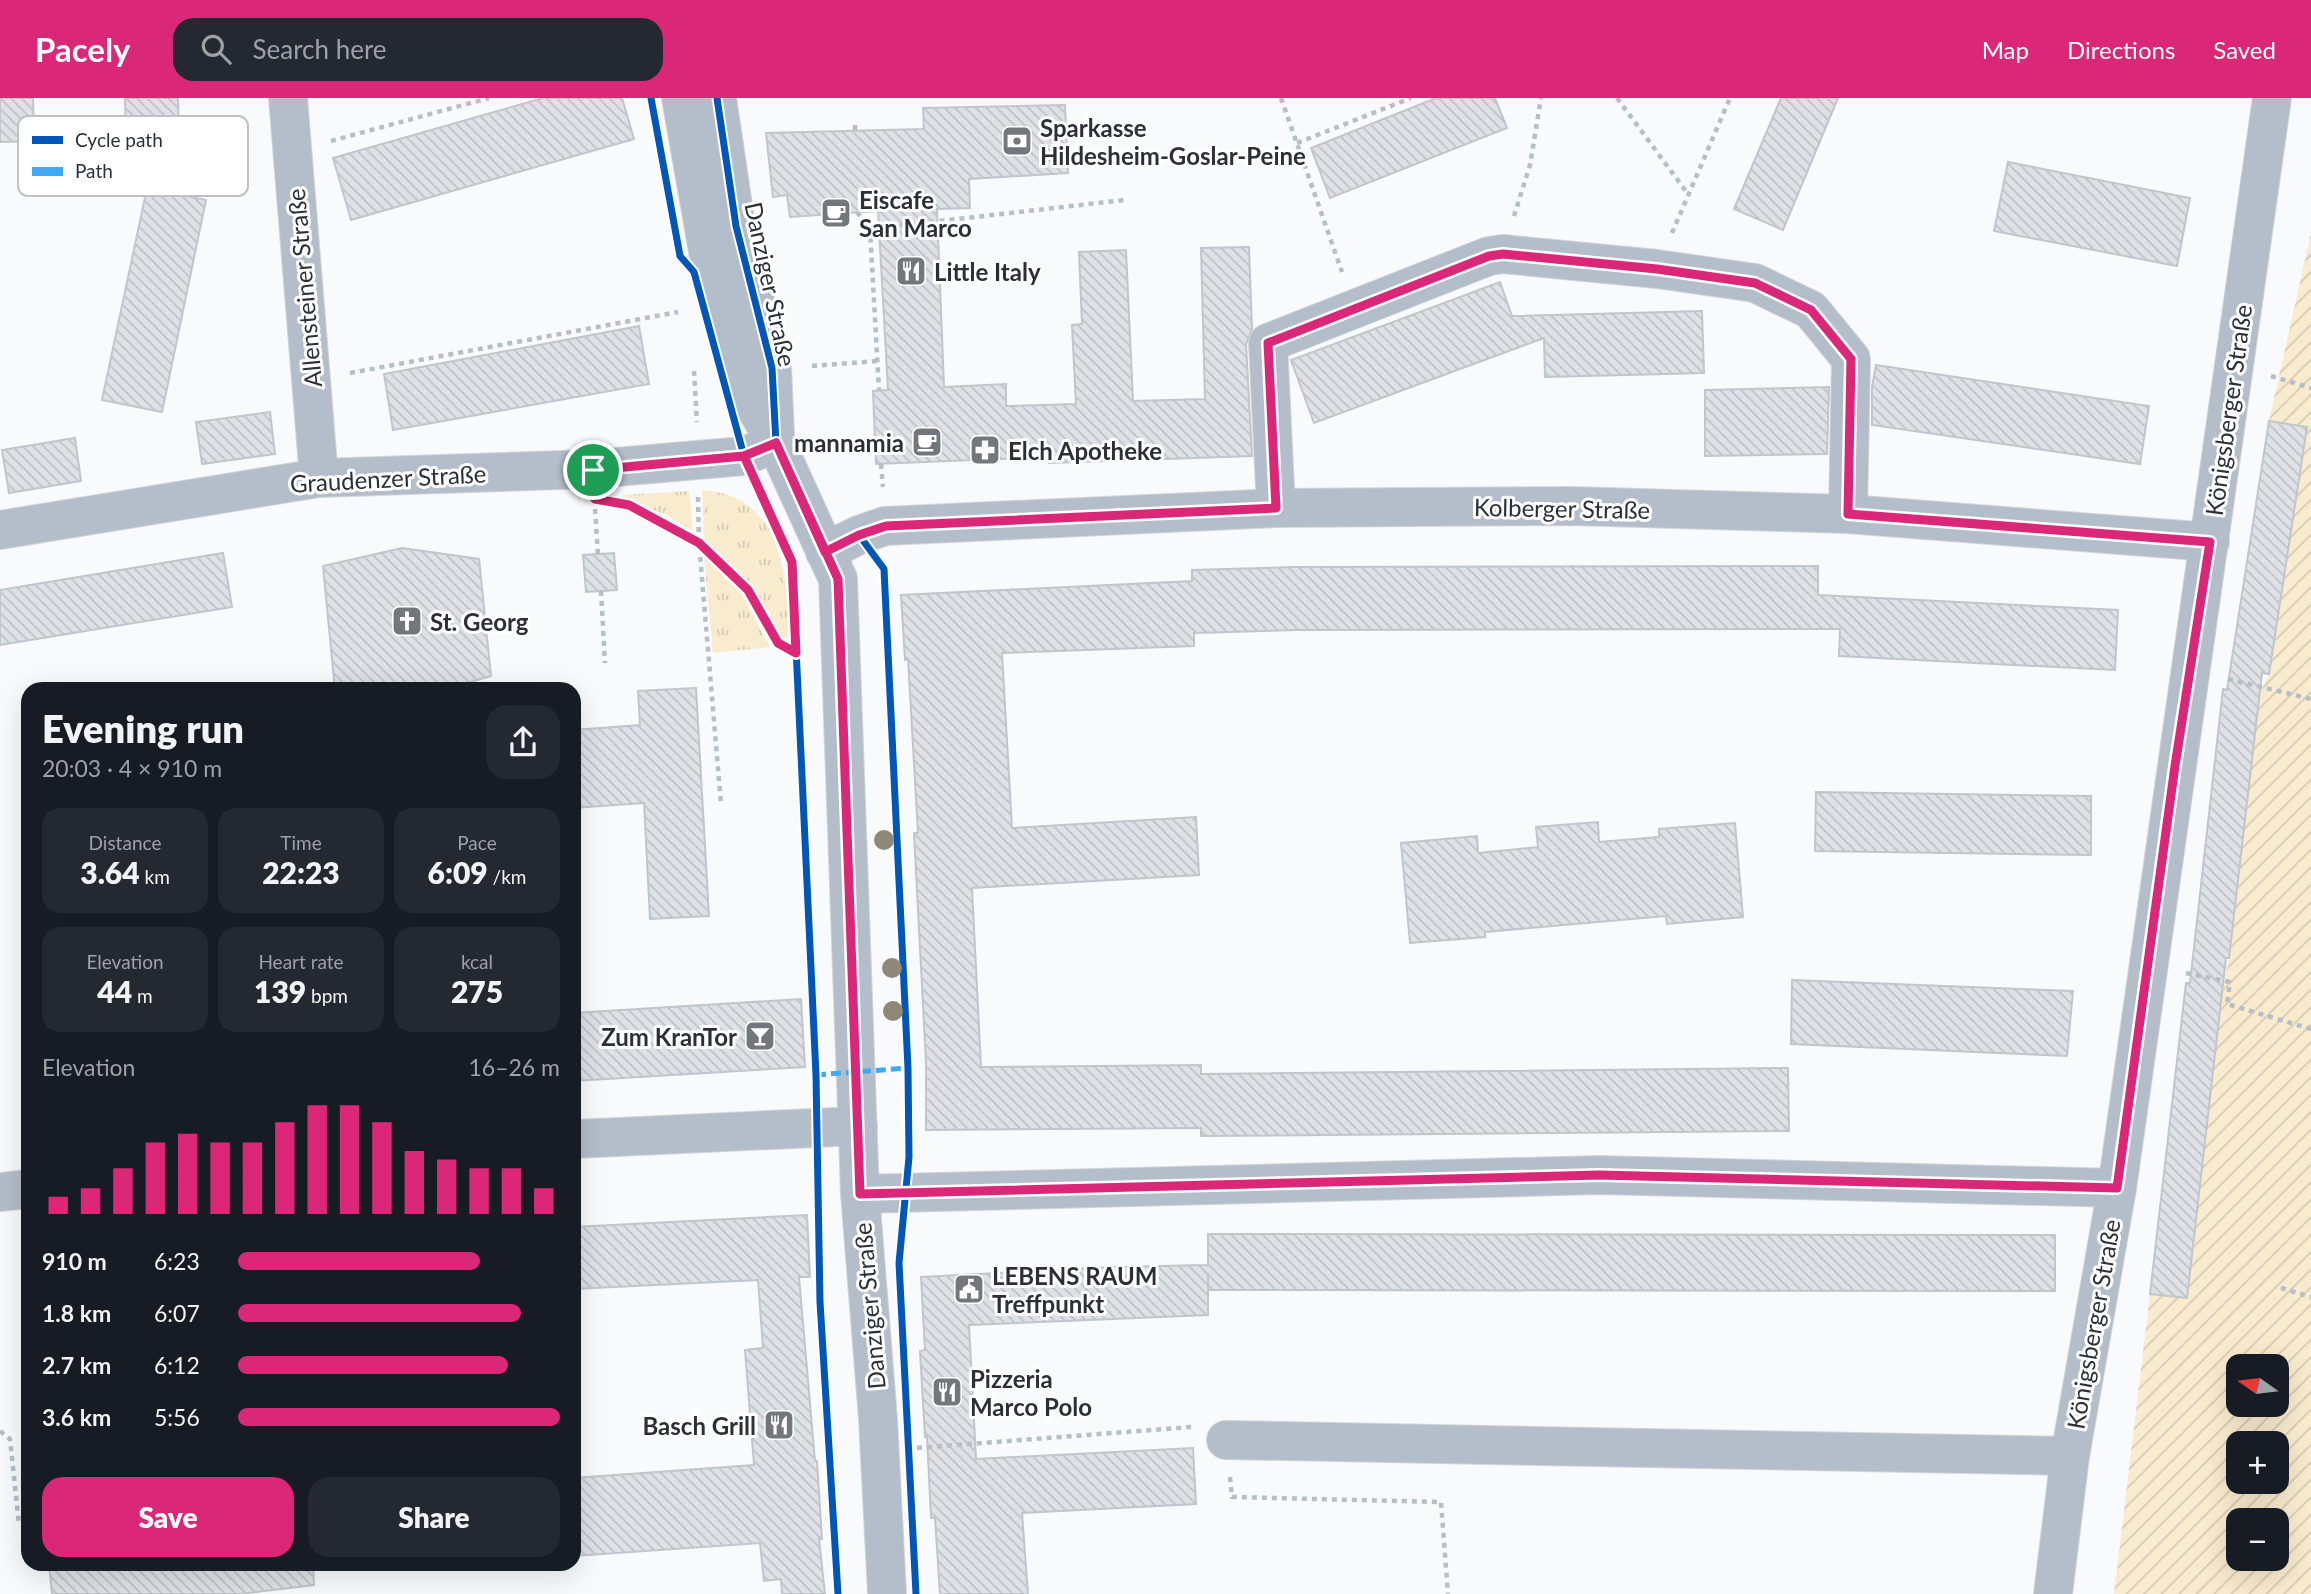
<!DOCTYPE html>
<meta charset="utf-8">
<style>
:root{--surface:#171b24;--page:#242831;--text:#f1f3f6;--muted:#9ea1a6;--accent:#db2777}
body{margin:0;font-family:Lato,sans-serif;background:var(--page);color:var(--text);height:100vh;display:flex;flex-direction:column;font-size:26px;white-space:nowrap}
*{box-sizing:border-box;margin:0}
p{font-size:23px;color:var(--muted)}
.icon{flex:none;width:38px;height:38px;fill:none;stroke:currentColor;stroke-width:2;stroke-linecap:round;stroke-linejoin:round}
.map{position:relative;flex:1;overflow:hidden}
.panel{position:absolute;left:21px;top:584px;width:560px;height:889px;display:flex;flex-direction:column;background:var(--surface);border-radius:21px;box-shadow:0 7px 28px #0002}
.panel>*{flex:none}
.needle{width:46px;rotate:284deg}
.tools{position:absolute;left:2226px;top:1256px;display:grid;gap:14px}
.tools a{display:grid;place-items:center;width:63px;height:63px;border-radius:14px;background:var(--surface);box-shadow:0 7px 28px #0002;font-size:35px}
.pin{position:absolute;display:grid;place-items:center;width:60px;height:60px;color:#fff;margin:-30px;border:4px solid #fff;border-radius:50%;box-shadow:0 2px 7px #0007}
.round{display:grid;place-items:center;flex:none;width:74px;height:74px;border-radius:21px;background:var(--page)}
.head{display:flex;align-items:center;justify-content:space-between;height:119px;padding:0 21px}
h1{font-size:38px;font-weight:800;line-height:52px}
.figures{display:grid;grid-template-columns:repeat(3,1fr);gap:10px;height:119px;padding:7px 21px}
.figures div{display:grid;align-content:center;border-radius:18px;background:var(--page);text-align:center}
.figures b{font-size:30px;font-weight:800}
.figures small{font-size:19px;font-weight:400}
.figures p{font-size:19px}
.chart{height:196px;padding:14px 21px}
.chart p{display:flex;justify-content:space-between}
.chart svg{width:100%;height:126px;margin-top:7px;stroke:var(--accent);stroke-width:6}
.action{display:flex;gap:14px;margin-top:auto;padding:14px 21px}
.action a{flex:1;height:80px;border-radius:21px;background:var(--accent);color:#fff;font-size:28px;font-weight:800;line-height:80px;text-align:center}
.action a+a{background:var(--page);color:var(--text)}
ul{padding:0 21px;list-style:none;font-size:23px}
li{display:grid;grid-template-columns:112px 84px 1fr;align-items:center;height:52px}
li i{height:18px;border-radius:9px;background:var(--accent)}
header{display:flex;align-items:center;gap:42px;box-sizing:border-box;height:98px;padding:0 35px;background:var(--accent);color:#fff}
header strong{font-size:33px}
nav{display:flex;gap:38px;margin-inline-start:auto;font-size:24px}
.search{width:490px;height:63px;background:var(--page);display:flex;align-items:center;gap:18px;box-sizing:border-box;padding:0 24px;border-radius:21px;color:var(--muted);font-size:26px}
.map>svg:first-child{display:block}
</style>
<header>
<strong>Pacely</strong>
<div class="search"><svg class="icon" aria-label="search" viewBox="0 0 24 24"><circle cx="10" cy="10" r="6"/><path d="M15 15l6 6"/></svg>Search here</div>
<nav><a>Map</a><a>Directions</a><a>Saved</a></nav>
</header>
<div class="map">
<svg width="2311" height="1496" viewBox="0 0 2311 1496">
<defs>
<pattern id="grass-tufts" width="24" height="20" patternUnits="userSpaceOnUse" patternTransform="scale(1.75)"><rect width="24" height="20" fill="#f9ebce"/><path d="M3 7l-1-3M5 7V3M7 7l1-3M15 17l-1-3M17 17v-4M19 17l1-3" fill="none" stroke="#d6cab2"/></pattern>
<pattern id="garden-furrows" width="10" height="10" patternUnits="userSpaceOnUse" patternTransform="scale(1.75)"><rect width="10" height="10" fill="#f9ebce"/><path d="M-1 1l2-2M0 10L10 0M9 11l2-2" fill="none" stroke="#d6cab2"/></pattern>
<pattern id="building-back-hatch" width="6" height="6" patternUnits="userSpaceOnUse" patternTransform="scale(1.75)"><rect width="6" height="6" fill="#dee1e5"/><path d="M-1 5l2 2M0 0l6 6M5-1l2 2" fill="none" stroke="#bfc1c5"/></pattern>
</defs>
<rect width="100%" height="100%" fill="#f8fafc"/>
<g fill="url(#grass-tufts)">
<path d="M702,392C784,398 786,477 790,540L781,539C761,497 739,472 704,441Z"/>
<path d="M689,393L693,433L666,417L644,408L621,403L622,397Z"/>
<path d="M704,458L739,491L770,549L713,555Z"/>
</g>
<path fill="url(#garden-furrows)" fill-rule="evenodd" d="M2311,135V1496H2114L2150,1196L2187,1200L2223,889L2229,860L2260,595L2269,576L2307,330L2269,323ZM2238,1269H2277V1307H2238ZM2238,1346H2277V1384H2238ZM2238,1423H2277V1461H2238Z"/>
<g fill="url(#building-back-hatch)" stroke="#c2c5c9" stroke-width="2">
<path d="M0,0H33L34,43L0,44Z"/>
<path d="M125,0H178L179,40L126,41Z"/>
<path d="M543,0H622L634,41L351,122L333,60Z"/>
<path d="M1436,0H1495L1507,30L1330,100L1311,50Z"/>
<path d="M1781,0H1838L1783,132L1734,111Z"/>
<path d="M1065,7L1068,75L969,81L970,110L937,111L944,289L1006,286V308L1076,306L1072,227L1082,226L1079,154L1126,152L1133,303L1205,301L1201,150L1249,149L1252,231L1246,246L1252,358L1049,365V359L876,366L873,293L888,292L878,113L790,119L787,97L773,99L766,35L924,31L923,10Z"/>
<path d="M2008,64L2190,100L2177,168L1994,133Z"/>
<path d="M147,90L206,102L162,314L102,302Z"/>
<path d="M1500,184L1512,218L1702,213L1704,275L1545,279L1544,240L1314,325L1291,262Z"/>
<path d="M639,228L649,286L393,332L384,276Z"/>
<path d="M1876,267L2149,308L2140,366L1872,327V289Z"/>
<path d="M1829,289L1827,356L1705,358V292Z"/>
<path d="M270,314L275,356L202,366L196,324Z"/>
<path d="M2269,323L2307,329L2269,576L2262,575L2229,860H2226L2187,1200L2150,1196L2186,885H2190L2223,591L2227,592Z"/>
<path d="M75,340L81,383L9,395L2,352Z"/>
<path d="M402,450L479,461L491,578L443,592H335L323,468Z"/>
<path d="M223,455L232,509L0,547V492Z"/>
<path d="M614,455L617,492L586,494L583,457Z"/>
<path d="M1818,468V497L2118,512L2115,572L1839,558L1840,531L1297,532L1194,535V548L1002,555L1012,730L1196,719L1199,777L972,790L981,969L1201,967V976L1788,970L1789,1033L1201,1038V1030L926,1032V965L914,735H918L908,561L905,562L901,497L1192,483V472L1296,469Z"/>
<path d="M696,590L709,818L650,821L644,705L574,710V632L640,627L638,593Z"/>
<path d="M1816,694L2091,698V757L1815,753Z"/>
<path d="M1598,724L1599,744L1659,739V731L1735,725L1743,819L1667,826L1666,818L1485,834V839L1410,845L1401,745L1477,738L1478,755L1538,749L1536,729Z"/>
<path d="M1792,882L2073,893L2067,958L1791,946Z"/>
<path d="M801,901L805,969L574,983V915Z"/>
<path d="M807,1117L810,1179H799L815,1363H817L822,1441H819L825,1496H782L781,1481L764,1483L760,1445L574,1458V1380L754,1367L745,1252L763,1250L758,1182L574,1191V1129Z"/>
<path d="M1208,1136L2055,1137V1193L1208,1192V1175V1217L969,1227L976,1361L1193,1350L1196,1406L1022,1415L1028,1496H940L935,1420H931L927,1339H925L920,1253L925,1252L921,1179L1111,1169L1208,1167Z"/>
<path d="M49,1466H313L314,1487L239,1496H52Z"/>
</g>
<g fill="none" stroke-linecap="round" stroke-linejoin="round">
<g stroke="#d4d6d8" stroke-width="40">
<g id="minor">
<path d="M288,0L319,380"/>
<path d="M681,0L712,176L738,279L776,345L838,481L860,1096L878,1321L887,1496"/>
<path d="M717,0L736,128L772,270L775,336"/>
<path d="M1276,410L1268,245L1489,158L1503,156L1657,171L1755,185L1811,212L1851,261L1848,416"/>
<path d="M0,432L319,380L593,371L744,358L776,345"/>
<path d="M825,454L859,437L885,428L1276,410L1571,408L1848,416L2210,444"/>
<path d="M574,1041L858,1028"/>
<path d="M0,1094L28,1091"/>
<path d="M860,1096L1599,1077L2117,1090"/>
<path d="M1226,1342L2070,1358"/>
<path d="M2053,1496L2070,1358L2117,1090L2272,0"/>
</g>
</g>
<g stroke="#b7bec5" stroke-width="4.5" stroke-dasharray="5 5" stroke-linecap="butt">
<path d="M1281,0L1342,174"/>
<path d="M1617,0L1688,96"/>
<path d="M855,27V33"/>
<path d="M331,43L489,0"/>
<path d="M1297,45L1411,0"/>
<path d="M857,114L870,131L879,292"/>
<path d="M1514,118L1530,67L1541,0"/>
<path d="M870,131L1124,102"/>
<path d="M1672,135L1730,0"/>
<path d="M812,268L877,263"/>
<path d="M694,273L697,324"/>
<path d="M350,275L678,214"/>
<path d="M2271,278L2311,290"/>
<path d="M881,366L883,389"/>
<path d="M698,399L699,445L721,706"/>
<path d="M630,408L699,445L748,492L778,545L796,555"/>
<path d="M595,411L598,457"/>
<path d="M601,493L605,565"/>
<path d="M2228,581L2311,601"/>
<path d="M2186,875L2230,884L2227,906L2311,931"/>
<path d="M2281,1190L2311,1199"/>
<path d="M0,1333L10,1341L19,1427"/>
<path d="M917,1350L1191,1329"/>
<path d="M1230,1379L1232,1399L1441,1404L1448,1496"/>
</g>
<use href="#minor" stroke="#b4bdca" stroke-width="38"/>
<g stroke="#3fa9f5" stroke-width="5" stroke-dasharray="10 5" stroke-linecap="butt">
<path d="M1276,410L1268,245L1489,158L1503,156L1657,171L1755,185L1811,212L1851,261L1848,416"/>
<path d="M816,977L908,970"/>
</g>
<g stroke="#fff" stroke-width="11">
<g id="cycleway">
<path d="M651,0L680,158L694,174L744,358L792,464L816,977L820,1204L838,1496"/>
<path d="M717,0L736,128L772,270L776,345L825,454"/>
<path d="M859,437L884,471L908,970L909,1059L899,1165L916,1496"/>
</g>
</g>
<use href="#cycleway" stroke="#0057b8" stroke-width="7"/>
</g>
<g fill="#908877">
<circle cx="884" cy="742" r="10"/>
<circle cx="892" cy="870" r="10"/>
<circle cx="893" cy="913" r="10"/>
</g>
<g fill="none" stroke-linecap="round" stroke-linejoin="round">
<g stroke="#fff" stroke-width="14">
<path id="route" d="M593,372L744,358L776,345L838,481L860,1096L1599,1077L2117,1090L2175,668L2210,444L1848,416L1851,261L1811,212L1755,185L1657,171L1503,156L1489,158L1268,245L1276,410L886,428L859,437L825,454L776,345L744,358L792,464L796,555L778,545L748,492L699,445L629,407L595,401L593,372"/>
</g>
<use href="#route" stroke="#db2777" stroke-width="9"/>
</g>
<defs>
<g id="bank-square" transform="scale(1.575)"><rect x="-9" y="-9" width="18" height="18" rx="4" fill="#73777b" stroke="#fff"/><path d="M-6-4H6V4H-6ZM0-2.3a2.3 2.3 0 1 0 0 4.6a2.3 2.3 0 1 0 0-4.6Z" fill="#fff"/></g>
<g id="cafe-square" transform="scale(1.575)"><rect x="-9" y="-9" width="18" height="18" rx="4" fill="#73777b" stroke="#fff"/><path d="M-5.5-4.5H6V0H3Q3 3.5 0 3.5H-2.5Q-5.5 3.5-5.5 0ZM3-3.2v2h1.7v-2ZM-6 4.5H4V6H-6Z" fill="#fff"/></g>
<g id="restaurant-square" transform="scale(1.575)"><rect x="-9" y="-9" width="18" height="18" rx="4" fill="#73777b" stroke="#fff"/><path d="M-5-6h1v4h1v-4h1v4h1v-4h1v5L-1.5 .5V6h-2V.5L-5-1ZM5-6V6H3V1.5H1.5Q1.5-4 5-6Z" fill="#fff"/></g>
<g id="pharmacy-square" transform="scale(1.575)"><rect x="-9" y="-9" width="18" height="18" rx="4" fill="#73777b" stroke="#fff"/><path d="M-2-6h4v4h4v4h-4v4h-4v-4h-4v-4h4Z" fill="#fff"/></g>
<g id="church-square" transform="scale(1.575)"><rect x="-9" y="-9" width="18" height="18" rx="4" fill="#73777b" stroke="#fff"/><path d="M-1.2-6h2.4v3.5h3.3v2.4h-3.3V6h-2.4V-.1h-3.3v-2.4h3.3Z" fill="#fff"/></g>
<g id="bar-square" transform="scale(1.575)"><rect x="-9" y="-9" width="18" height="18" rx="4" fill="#73777b" stroke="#fff"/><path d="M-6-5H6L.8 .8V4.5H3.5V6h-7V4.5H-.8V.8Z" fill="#fff"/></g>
<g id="civic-square" transform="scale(1.575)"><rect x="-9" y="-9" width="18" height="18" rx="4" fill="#73777b" stroke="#fff"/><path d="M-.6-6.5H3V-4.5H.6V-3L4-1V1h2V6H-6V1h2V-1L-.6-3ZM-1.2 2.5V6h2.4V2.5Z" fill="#fff"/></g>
</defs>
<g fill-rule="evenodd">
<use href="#bank-square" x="1017" y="43"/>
<use href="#cafe-square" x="836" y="115"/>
<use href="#restaurant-square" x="911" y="173"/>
<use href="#cafe-square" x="927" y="344"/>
<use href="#pharmacy-square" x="985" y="352"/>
<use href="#church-square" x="407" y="523"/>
<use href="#bar-square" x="760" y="938"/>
<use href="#civic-square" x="969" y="1191"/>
<use href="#restaurant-square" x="947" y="1294"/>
<use href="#restaurant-square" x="779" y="1327"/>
</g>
<g text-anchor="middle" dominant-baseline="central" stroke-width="6" stroke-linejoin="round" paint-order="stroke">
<g font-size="24" font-weight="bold" fill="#2c3036" stroke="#fff" text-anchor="start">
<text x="1040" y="29">Sparkasse<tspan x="1040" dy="28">Hildesheim-Goslar-Peine</tspan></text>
<text x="859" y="101">Eiscafe<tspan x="859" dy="28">San Marco</tspan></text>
<text x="934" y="173">Little Italy</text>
<text x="904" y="344" text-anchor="end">mannamia</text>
<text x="1008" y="352">Elch Apotheke</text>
<text x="430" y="523">St. Georg</text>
<text x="737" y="938" text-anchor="end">Zum KranTor</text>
<text x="992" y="1177">LEBENS RAUM<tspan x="992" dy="28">Treffpunkt</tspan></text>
<text x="970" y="1280">Pizzeria<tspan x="970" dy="28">Marco Polo</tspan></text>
<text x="756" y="1327" text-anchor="end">Basch Grill</text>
</g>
<g font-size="24" fill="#2c3036" stroke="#fff">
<text transform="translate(771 186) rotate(78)">Danziger Straße</text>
<text transform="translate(304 190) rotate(-95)">Allensteiner Straße</text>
<text transform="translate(2228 312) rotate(-82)">Königsberger Straße</text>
<text transform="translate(388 380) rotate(-3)">Graudenzer Straße</text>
<text transform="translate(1562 410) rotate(1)">Kolberger Straße</text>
<text transform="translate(869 1208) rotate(-95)">Danziger Straße</text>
<text transform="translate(2093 1226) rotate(-80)">Königsberger Straße</text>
</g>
</g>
<rect x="18" y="18" width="230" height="80" rx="10" fill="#fff" stroke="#c0c1c3" stroke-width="2"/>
<rect x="32" y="38" width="31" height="8" fill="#0057b8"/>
<rect x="32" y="69" width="31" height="9" fill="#3fa9f5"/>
<g font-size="19" fill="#2c3036">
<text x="75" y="49">Cycle path</text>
<text x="75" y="80">Path</text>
</g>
</svg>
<div class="tools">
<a><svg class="needle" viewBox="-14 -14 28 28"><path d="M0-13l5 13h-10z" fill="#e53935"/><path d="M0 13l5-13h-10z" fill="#9ea1a6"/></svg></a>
<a>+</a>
<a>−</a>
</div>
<div class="pin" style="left:593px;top:372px;background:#1e9e55"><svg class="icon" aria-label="arrive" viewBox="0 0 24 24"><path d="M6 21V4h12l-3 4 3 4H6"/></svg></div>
<section class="panel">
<div class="head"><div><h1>Evening run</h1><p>20:03 · 4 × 910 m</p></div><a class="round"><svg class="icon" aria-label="share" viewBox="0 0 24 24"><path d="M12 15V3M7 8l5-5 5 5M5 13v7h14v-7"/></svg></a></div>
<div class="figures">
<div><p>Distance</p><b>3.64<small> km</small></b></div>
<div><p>Time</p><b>22:23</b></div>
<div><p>Pace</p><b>6:09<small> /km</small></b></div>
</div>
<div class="figures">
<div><p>Elevation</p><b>44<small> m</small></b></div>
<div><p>Heart rate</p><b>139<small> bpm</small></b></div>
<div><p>kcal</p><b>275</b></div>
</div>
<div class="chart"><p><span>Elevation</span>16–26 m</p>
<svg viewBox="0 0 160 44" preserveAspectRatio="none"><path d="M5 44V38M15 44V35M25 44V28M35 44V19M45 44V16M55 44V19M65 44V19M75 44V12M85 44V6M95 44V6M105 44V12M115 44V22M125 44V25M135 44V28M145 44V28M155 44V35"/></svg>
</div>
<ul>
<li><b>910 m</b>6:23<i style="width:75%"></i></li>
<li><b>1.8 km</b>6:07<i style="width:88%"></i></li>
<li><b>2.7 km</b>6:12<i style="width:84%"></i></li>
<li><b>3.6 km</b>5:56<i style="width:100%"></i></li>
</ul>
<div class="action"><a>Save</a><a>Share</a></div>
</section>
</div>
